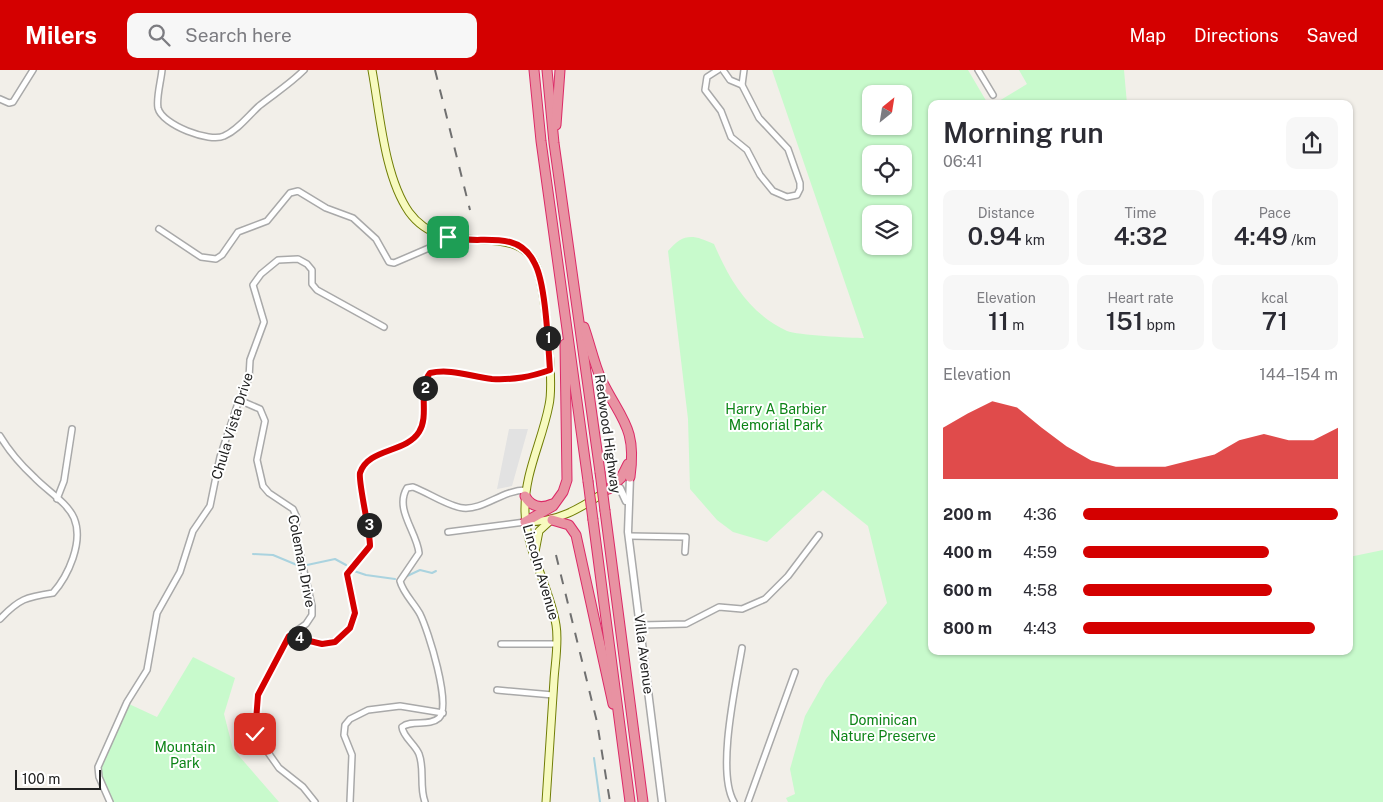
<!DOCTYPE html>
<meta charset="utf-8">
<style>
:root{--surface:#fff;--page:#f7f7f7;--text:#2b2b33;--muted:#7c7c81;--accent:#d40000}
body{margin:0;font-family:"Public Sans",sans-serif;background:var(--page);color:var(--text);height:100vh;display:flex;flex-direction:column;font-size:19px;white-space:nowrap}
*{box-sizing:border-box;margin:0}
p{font-size:16px;color:var(--muted)}
.icon{flex:none;width:28px;height:28px;fill:none;stroke:currentColor;stroke-width:2;stroke-linecap:round;stroke-linejoin:round}
.map{position:relative;flex:1;overflow:hidden}
.panel{position:absolute;left:928px;top:30px;width:425px;height:555px;display:flex;flex-direction:column;background:var(--surface);border-radius:10px;box-shadow:0 1px 4px #0004}
.panel>*{flex:none}
.needle{width:32px;rotate:30deg}
.tools{position:absolute;left:862px;top:15px;display:grid;gap:10px}
.tools a{display:grid;place-items:center;width:50px;height:50px;border-radius:10px;background:var(--surface);box-shadow:0 1px 4px #0004;font-size:25px}
.scale{position:absolute;left:15px;bottom:12px;width:86px;box-sizing:border-box;padding-left:5px;border:2px solid #222;border-top:0;font-size:14px;line-height:18px;white-space:nowrap;color:#222;-webkit-text-stroke:4px #fff;paint-order:stroke}
.pin{position:absolute;display:grid;place-items:center;width:42px;height:42px;color:#fff;margin:-21px;border-radius:10px;box-shadow:0 2px 8px #0006}
.km{position:absolute;width:25px;height:25px;margin:-12px;border-radius:50%;background:#222;color:#fff;font-size:14px;line-height:25px;text-align:center}
.round{display:grid;place-items:center;flex:none;width:52px;height:52px;border-radius:10px;background:var(--page)}
.head{display:flex;align-items:center;justify-content:space-between;height:85px;padding:0 15px}
h1{font-size:28px;font-weight:600;line-height:38px}
.stats{display:grid;grid-template-columns:repeat(3,1fr);gap:8px;height:85px;padding:5px 15px}
.stats div{display:grid;align-content:center;border-radius:10px;background:var(--page);text-align:center}
.stats b{font-size:25px;font-weight:600}
.stats small{font-size:14px;font-weight:400}
.stats p{font-size:14px}
.chart{height:140px;padding:10px 15px}
.chart p{display:flex;justify-content:space-between}
.chart svg{width:100%;height:90px;margin-top:5px;fill:var(--accent);opacity:.7}
ul{padding:0 15px;list-style:none;font-size:16px}
li{display:grid;grid-template-columns:80px 60px 1fr;align-items:center;height:38px}
li i{height:12px;border-radius:6px;background:var(--accent)}
header{display:flex;align-items:center;gap:30px;box-sizing:border-box;height:70px;padding:0 25px;background:var(--accent);color:#fff}
header strong{font-size:24px}
nav{display:flex;gap:28px;margin-inline-start:auto;font-size:18px}
.search{width:350px;height:45px;background:var(--page);display:flex;align-items:center;gap:12px;box-sizing:border-box;padding:0 18px;border-radius:10px;color:var(--muted);font-size:19px}
.map>svg:first-child{display:block}
</style>
<header>
<strong>Milers</strong>
<div class="search"><svg class="icon" aria-label="search" viewBox="0 0 24 24"><circle cx="10" cy="10" r="6"/><path d="M15 15l6 6"/></svg>Search here</div>
<nav><a>Map</a><a>Directions</a><a>Saved</a></nav>
</header>
<div class="map">
<svg width="1383" height="732" viewBox="0 0 1383 732">
<rect width="100%" height="100%" fill="#f2efe9"/>
<g fill="#c8facc" fill-rule="evenodd">
<path d="M772,0H968L988,34H931V581H1349V487L1383,480V732H788L786,728L795,724L790,699L805,646L826,609L887,533L868,456L823,420L767,472L733,462L717,450L690,419L688,349L668,181C683,163 693,164 714,174C730,211 749,243 787,261C797,265 851,268 864,268ZM871,24H904V56H871ZM871,84H904V116H871ZM871,144H904V176H871Z"/>
<path d="M1019,0H1124L1127,34H994L1027,14Z"/>
<path d="M193,587L235,608L224,644L233,679L279,732H109C105,724 99,715 98,707C94,689 119,650 129,634L157,647Z"/>
</g>
<path fill="#e2e2e2" d="M509,359H528L512,416L497,419Z"/>
<g fill="none" stroke-linecap="round" stroke-linejoin="round">
<g stroke="#aad3df" stroke-width="2">
<path d="M253,484L273,485L297,495"/>
<path d="M307,495L335,489L346,495"/>
<path d="M354,501L366,505L395,509"/>
<path d="M405,507L420,500L432,503L436,501"/>
<path d="M594,688L600,732"/>
</g>
<g stroke="#a9a9a9" stroke-width="8">
<g id="minor">
<path d="M162,0C161,11 156,28 158,38C162,55 210,73 224,66C238,60 248,46 259,36C274,24 290,14 304,0"/>
<path d="M718,0L707,7L705,20L721,41L731,67L747,80L760,105L773,121L787,127L797,125L800,119V113L788,79L759,48L742,15L730,10L723,0"/>
<path d="M978,0L993,25"/>
<path d="M742,15L744,0"/>
<path d="M0,29L9,33L13,32L33,0"/>
<path d="M159,159L201,187L216,189L222,185L238,162L267,151L290,123L298,121L326,138L353,148L376,169L389,192L394,193L429,178L453,177L460,170"/>
<path d="M238,333H246L260,339L265,351L257,390L263,416L269,423L293,439L297,448L295,462L312,536V545L306,554L289,566L258,625L255,664L279,698L303,717L315,732"/>
<path d="M0,366C9,381 21,395 34,407C46,420 67,432 74,448C84,472 68,506 53,523C26,527 19,529 0,549"/>
<path d="M57,429L64,411L72,359"/>
<path d="M448,462L525,452"/>
<path d="M629,466L686,467L685,482"/>
<path d="M641,555L686,554L719,537L742,539L765,529L788,506L819,465"/>
<path d="M289,566L322,574L335,571L350,559L355,543L347,504L370,476C370,461 358,412 360,403C368,378 406,383 419,362C430,345 417,319 430,303C451,298 472,307 492,309C514,310 530,307 550,300"/>
<path d="M501,574H556"/>
<path d="M497,620L553,625"/>
<path d="M110,732L99,707L98,697L127,632L147,600L157,543L180,502L193,461L210,436L220,387L238,333L249,308L250,290L264,252L253,215L261,204L278,190L298,189L307,194L312,200V214L317,220L384,257"/>
<path d="M350,732L352,685L344,665L345,655L350,649L368,640L400,636L443,643"/>
<path d="M425,732C419,716 425,700 419,684C415,674 403,667 402,657C412,649 429,657 439,648C452,636 428,560 420,544C414,533 403,523 400,511L419,483C417,462 394,439 407,418L413,417C427,422 449,437 463,438C484,440 502,420 526,420"/>
<path d="M734,732C716,702 736,614 742,578"/>
<path d="M748,732L795,602"/>
</g>
</g>
<g stroke="#a9a9a9" stroke-width="9">
<g id="tertiary">
<path d="M630,407L628,462L662,732"/>
<path d="M611,418H620L626,431"/>
</g>
</g>
<g stroke="#707d05" stroke-width="9">
<g id="secondary">
<path d="M372,0C380,43 384,106 409,142C445,192 512,149 535,193C545,213 554,313 549,335C542,372 524,403 525,442C526,481 550,517 556,555C559,572 555,593 554,610C551,651 549,691 546,732"/>
<path d="M526,452C558,452 579,439 605,422"/>
<path d="M535,482L539,461L550,451"/>
</g>
</g>
<g stroke="#dc2a67" stroke-width="11">
<g id="motorway">
<path d="M534,0L541,71L588,411"/>
<path d="M547,0L554,73L600,402"/>
<path d="M556,55L560,0"/>
<path d="M584,257C590,274 594,293 601,309C621,350 637,357 630,407"/>
<path d="M609,419L621,408L628,394"/>
<path d="M525,426C531,437 541,439 552,434"/>
<path d="M605,441L643,732"/>
<path d="M552,450L569,455L576,465L613,634"/>
<path d="M593,450L630,732"/>
<path d="M525,452L553,436L563,422L567,410L565,274"/>
</g>
</g>
<use href="#minor" stroke="#fff" stroke-width="5"/>
<use href="#tertiary" stroke="#fff" stroke-width="6"/>
<use href="#secondary" stroke="#f7fabf" stroke-width="7"/>
<use href="#motorway" stroke="#e892a2" stroke-width="9"/>
<g stroke="#707070" stroke-width="2" stroke-dasharray="10 10" stroke-linecap="butt">
<path d="M435,0L470,140"/>
<path d="M556,485L597,652L610,732"/>
</g>
<g stroke="#dc2a67" stroke-width="11" stroke-linecap="butt">
<g id="motorway-bridge">
<path d="M600,402L605,441"/>
<path d="M588,411L593,450"/>
</g>
</g>
<use href="#motorway-bridge" stroke="#e892a2" stroke-width="9"/>
</g>
<g fill="none" stroke-linecap="round" stroke-linejoin="round">
<g stroke="#fff" stroke-width="10">
<path id="route" d="M255,664L258,625L289,566L322,574L335,572L350,558L355,543L347,504L370,476C370,460 358,412 360,403C368,378 406,383 419,362C430,345 417,319 430,303C451,298 472,307 492,309C514,310 530,307 550,300C548,275 546,215 535,194C530,183 521,175 510,172C490,167 469,173 448,167"/>
</g>
<use href="#route" stroke="#d40000" stroke-width="6"/>
</g>
<g text-anchor="middle" dominant-baseline="central" stroke-width="4" stroke-linejoin="round" paint-order="stroke">
<g font-size="14" fill="#0c8416" stroke="#fff">
<text x="776" y="339">Harry A Barbier<tspan x="776" dy="16">Memorial Park</tspan></text>
<text x="883" y="650">Dominican<tspan x="883" dy="16">Nature Preserve</tspan></text>
<text x="185" y="677">Mountain<tspan x="185" dy="16">Park</tspan></text>
</g>
<g font-size="14" fill="#222" stroke="#fff">
<text transform="translate(232 356) rotate(-73)">Chula Vista Drive</text>
<text transform="translate(608 364) rotate(82)">Redwood Highway</text>
<text transform="translate(302 491) rotate(79)">Coleman Drive</text>
<text transform="translate(541 502) rotate(74)">Lincoln Avenue</text>
<text transform="translate(644 584) rotate(83)">Villa Avenue</text>
</g>
</g>
</svg>
<div class="tools">
<a><svg class="needle" viewBox="-14 -14 28 28"><path d="M0-13l5 13h-10z" fill="#e53935"/><path d="M0 13l5-13h-10z" fill="#7c7c81"/></svg></a>
<a><svg class="icon" aria-label="locate" viewBox="0 0 24 24"><circle cx="12" cy="12" r="6"/><path d="M12 2v4M12 18v4M2 12h4M18 12h4"/></svg></a>
<a><svg class="icon" aria-label="layers" viewBox="0 0 24 24"><path d="M12 4l9 5-9 5-9-5zM3 14l9 5 9-5"/></svg></a>
</div>
<div class="scale">100 m</div>
<div class="pin" style="left:448px;top:167px;background:#1e9e55"><svg class="icon" aria-label="arrive" viewBox="0 0 24 24"><path d="M6 21V4h12l-3 4 3 4H6"/></svg></div>
<div class="pin" style="left:255px;top:664px;background:#d93025"><svg class="icon" aria-label="check" viewBox="0 0 24 24"><path d="M5 12l5 5 9-10"/></svg></div>
<b class="km" style="left:548px;top:268px">1</b>
<b class="km" style="left:425px;top:318px">2</b>
<b class="km" style="left:369px;top:455px">3</b>
<b class="km" style="left:299px;top:568px">4</b>
<section class="panel">
<div class="head"><div><h1>Morning run</h1><p>06:41</p></div><a class="round"><svg class="icon" aria-label="share" viewBox="0 0 24 24"><path d="M12 15V3M7 8l5-5 5 5M5 13v7h14v-7"/></svg></a></div>
<div class="stats">
<div><p>Distance</p><b>0.94<small> km</small></b></div>
<div><p>Time</p><b>4:32</b></div>
<div><p>Pace</p><b>4:49<small> /km</small></b></div>
</div>
<div class="stats">
<div><p>Elevation</p><b>11<small> m</small></b></div>
<div><p>Heart rate</p><b>151<small> bpm</small></b></div>
<div><p>kcal</p><b>71</b></div>
</div>
<div class="chart"><p><span>Elevation</span>144–154 m</p>
<svg viewBox="0 0 160 44" preserveAspectRatio="none"><path d="M0 44V19L10 12L20 6L30 9L40 19L50 28L60 35L70 38L80 38L90 38L100 35L110 32L120 25L130 22L140 25L150 25L160 19V44z"/></svg>
</div>
<ul>
<li><b>200 m</b>4:36<i style="width:100%"></i></li>
<li><b>400 m</b>4:59<i style="width:73%"></i></li>
<li><b>600 m</b>4:58<i style="width:74%"></i></li>
<li><b>800 m</b>4:43<i style="width:91%"></i></li>
</ul>
</section>
</div>
